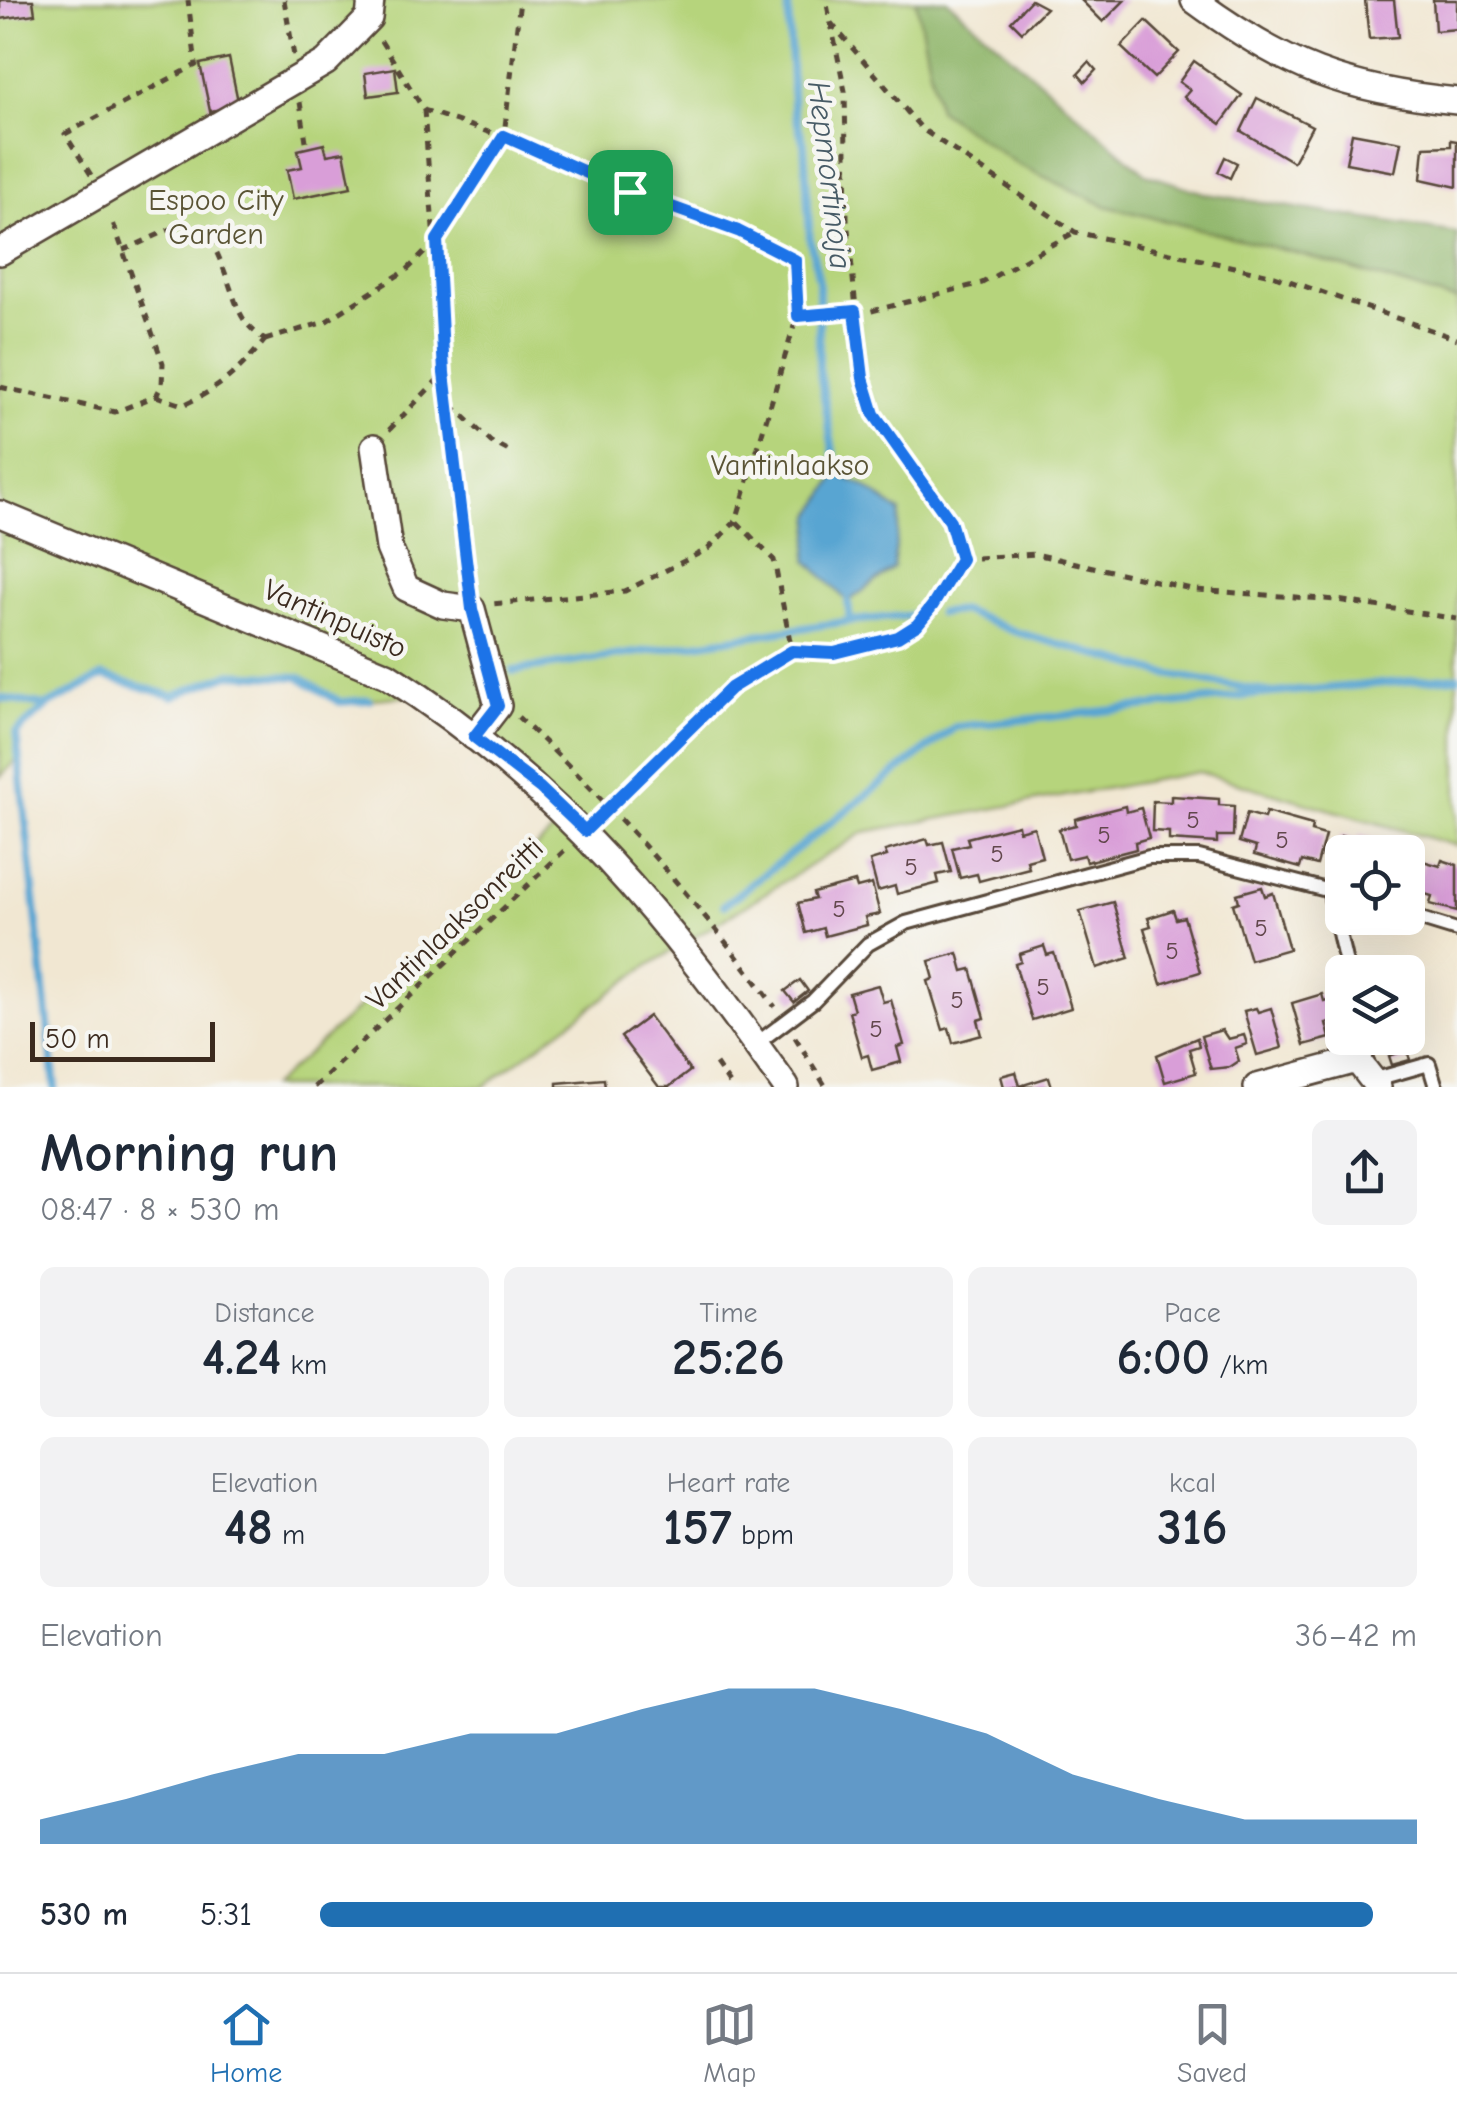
<!DOCTYPE html>
<meta charset="utf-8">
<style>
:root{--surface:#fff;--page:#f2f2f3;--text:#1f2937;--muted:#747a83;--line:#e0e1e3;--accent:#1f6fb2}
body{margin:0;font-family:"Comic Neue",sans-serif;background:var(--page);color:var(--text);height:100vh;display:flex;flex-direction:column;font-size:38px;white-space:nowrap}
*{box-sizing:border-box;margin:0}
p{font-size:32px;color:var(--muted)}
.icon{flex:none;width:55px;height:55px;fill:none;stroke:currentColor;stroke-width:2;stroke-linecap:round;stroke-linejoin:round}
.map{position:relative;height:1087px;overflow:hidden}
.side{display:flex;flex-direction:column;background:var(--surface);flex:1}
.side>*{flex:none}
.fabs{position:absolute;left:1325px;top:835px;display:grid;gap:20px}
.fabs a{display:grid;place-items:center;width:100px;height:100px;border-radius:15px;background:var(--surface);box-shadow:0 10px 40px #0002;font-size:50px}
.scale{position:absolute;left:30px;bottom:25px;width:185px;box-sizing:border-box;padding-left:10px;border:5px solid #3b2a1e;border-top:0;font-size:28px;line-height:35px;white-space:nowrap;color:#3b2a1e;-webkit-text-stroke:8px #f6f6f2;paint-order:stroke}
.pin{position:absolute;display:grid;place-items:center;width:85px;height:85px;color:#fff;margin:-42px;border-radius:20px;box-shadow:0 5px 15px #0006}
.round{display:grid;place-items:center;flex:none;width:105px;height:105px;border-radius:15px;background:var(--page)}
.headline{display:flex;align-items:center;justify-content:space-between;height:170px;padding:0 40px}
h1{font-size:55px;font-weight:600;line-height:75px}
.figures{display:grid;grid-template-columns:repeat(3,1fr);gap:15px;height:170px;padding:10px 40px}
.figures div{display:grid;align-content:center;border-radius:15px;background:var(--page);text-align:center}
.figures b{font-size:50px;font-weight:600}
.figures small{font-size:28px;font-weight:400}
.figures p{font-size:28px}
.chart{height:280px;padding:20px 40px}
.chart p{display:flex;justify-content:space-between}
.chart svg{width:100%;height:180px;margin-top:10px;fill:var(--accent);opacity:.7}
ul{padding:0 40px;list-style:none;font-size:32px}
li{display:grid;grid-template-columns:160px 120px 1fr;align-items:center;height:75px}
li i{height:25px;border-radius:12px;background:var(--accent)}
.tabs{display:flex;justify-content:space-around;align-items:center;height:140px;border-top:2px solid var(--line);background:var(--surface);font-size:28px;color:var(--muted)}
.tabs a{display:grid;justify-items:center;gap:5px}
.tabs .on{color:var(--accent)}
.map>svg:first-child{display:block}
</style>
<div class="map">
<svg width="1457" height="1087" viewBox="0 0 1457 1087">
<rect width="100%" height="100%" fill="#f6f6f2"/>
<filter id="ink" filterUnits="userSpaceOnUse"><feTurbulence type="fractalNoise" baseFrequency=".01" numOctaves="2"/><feDisplacementMap in="SourceGraphic" scale="20" xChannelSelector="R" yChannelSelector="G"/><feConvolveMatrix kernelMatrix="1 2 1 2 8 2 1 2 1" color-interpolation-filters="sRGB"/></filter>
<filter id="wash" filterUnits="userSpaceOnUse"><feTurbulence type="fractalNoise" baseFrequency=".0048" numOctaves="4" result="noise"/><feDisplacementMap in="SourceGraphic" scale="40" xChannelSelector="R" yChannelSelector="G"/><feGaussianBlur stdDeviation="2.25" result="paint"/><feColorMatrix in="noise" values="0 0 0 0 0 0 0 0 0 0 0 0 0 0 0 0 0 1.4 0 .05"/><feComposite in="paint" operator="in"/></filter>
<g filter="url(#wash)">
<rect width="100%" height="100%" fill="#f1e7d2"/>
<path fill="#b6d47b" stroke="#787f4c" stroke-width="2.5" d="M0,0H916L938,109L1106,206L1304,255L1457,301V846L1199,772L864,832L643,969L483,1087H271L569,817L420,695L340,702L299,677L229,674L173,696L103,677L47,706L17,733L20,757L0,777Z"/>
<path fill="#90b66b" stroke="#667044" stroke-width="2.5" d="M916,0H947L1146,174L1207,194L1457,233V301L1304,255L1106,206L1017,164L938,109Z"/>
<path fill="#59a5d2" stroke="#4a6878" stroke-width="2.5" d="M837,474L863,485L900,512L893,568L848,602L807,560L812,516Z"/>
<g fill="none" stroke-linecap="round" stroke-linejoin="round">
<g stroke="#59a5d2" stroke-width="8">
<path d="M788,0L793,108L804,144L810,240L819,281V367L837,474"/>
<path d="M848,602L850,621"/>
<path d="M939,613L963,611L1016,632L1161,673L1273,693L1457,677"/>
<path d="M513,671L850,621L915,615"/>
<path d="M0,698L47,706L103,676L173,696L229,674L299,677L340,702L369,700"/>
<path d="M47,706L16,733L55,1087"/>
<path d="M724,905L955,727L1273,693"/>
</g>
</g>
<g id="blocks">
<g fill="#d99ed8">
<path d="M0,0H33L35,14L0,19Z"/>
<path d="M1031,0L1046,8L1022,32L1011,21Z"/>
<path d="M1081,0H1125L1103,22Z"/>
<path d="M1365,0H1394L1398,37L1369,39Z"/>
<path d="M1433,0H1457V29L1435,31Z"/>
<path d="M1146,21L1179,52L1154,78L1121,47Z"/>
<path d="M229,58L239,106L210,111L200,64Z"/>
<path d="M1194,61L1242,95L1221,124L1184,97L1190,90L1179,82Z"/>
<path d="M1089,62L1096,70L1085,82L1078,74Z"/>
<path d="M395,68L398,92L368,96L365,73Z"/>
<path d="M1257,98L1312,126L1293,162L1241,131Z"/>
<path d="M1352,133L1401,142L1395,172L1346,163Z"/>
<path d="M1451,140L1457,141V187L1421,179L1424,147L1451,146Z"/>
<path d="M324,144L327,155L344,152L351,187L293,199L287,170L302,167L298,150Z"/>
<path d="M1225,157L1237,163L1230,178L1218,172Z"/>
<path d="M1171,796L1219,799V805L1234,806L1233,836H1217V843L1169,840V832L1152,831L1153,801L1171,802Z"/>
<path d="M1125,806L1126,812L1141,808L1149,838L1135,842L1136,849L1086,862L1084,855L1067,859L1059,829L1076,825L1075,819Z"/>
<path d="M1266,812L1312,825L1311,831L1325,835L1317,865L1302,861L1300,868L1254,855L1256,847L1239,842L1247,813L1264,818Z"/>
<path d="M1018,825L1019,831L1034,827L1042,857L1027,861L1029,868L979,881L977,874L960,878L952,848L969,844L967,838Z"/>
<path d="M1359,835L1406,849L1404,852H1342V869L1332,866L1341,836L1358,841Z"/>
<path d="M927,839L929,845L943,842L951,872L937,875L939,883L897,894L895,886L878,891L870,861L887,856L885,851Z"/>
<path d="M1408,856L1419,859L1409,894H1408Z"/>
<path d="M1442,860L1457,865V911L1430,904L1432,896L1415,891L1423,861L1440,866Z"/>
<path d="M855,882L857,888L872,884L880,914L865,917L867,925L825,936L823,928L806,933L798,903L815,899L813,893Z"/>
<path d="M1262,887L1265,896L1273,893L1289,949L1250,960L1233,904L1239,902L1237,894Z"/>
<path d="M1113,902L1129,958L1097,968L1080,911Z"/>
<path d="M1173,910L1176,919L1184,917L1200,972L1161,984L1144,928L1151,926L1148,918Z"/>
<path d="M1044,946L1047,955L1054,953L1071,1008L1032,1020L1015,964L1021,962L1019,954Z"/>
<path d="M958,953L963,971L971,969L985,1018L978,1020L982,1035L953,1043L949,1028L943,1030L928,981L934,979L929,961Z"/>
<path d="M800,980L808,991L794,1002L785,991Z"/>
<path d="M878,985L883,1002L891,1000L904,1045L897,1047L901,1062L872,1070L868,1055L862,1057L849,1012L854,1010L849,993Z"/>
<path d="M1322,994L1324,1001L1336,998L1342,1018L1326,1023L1330,1038L1304,1045L1292,1003Z"/>
<path d="M1256,1008L1258,1012L1271,1008L1282,1048L1257,1055L1244,1011Z"/>
<path d="M649,1016L690,1071L669,1087H659L621,1037Z"/>
<path d="M1222,1030L1228,1039L1244,1035L1247,1044L1235,1048L1239,1061L1230,1067L1211,1069L1201,1036Z"/>
<path d="M1197,1038L1199,1046L1189,1049L1196,1073L1165,1082L1157,1055Z"/>
<path d="M1407,1050L1410,1060L1392,1065L1389,1056Z"/>
<path d="M1016,1072L1020,1086L1049,1077L1052,1087H1004L1001,1076Z"/>
<path d="M604,1079L605,1087H557V1083Z"/>
</g>
</g>
</g>
<g filter="url(#ink)">
<use href="#blocks" fill-opacity="0" stroke="#564639" stroke-width="2.5"/>
<g fill="none" stroke-linecap="round" stroke-linejoin="round">
<g stroke="#564639" stroke-width="18">
<g id="lane">
<path d="M1329,890L1348,972"/>
<path d="M1408,915L1457,930"/>
<path d="M1364,1038L1367,1068"/>
<path d="M756,1044L813,1001L868,944L906,923L1149,857H1199L1342,894"/>
<path d="M1376,1079L1429,1064L1436,1087"/>
</g>
</g>
<g stroke="#564639" stroke-width="30">
<g id="street">
<path d="M1194,0C1285,67 1344,90 1457,101"/>
<path d="M0,252L326,62L369,18L371,0"/>
<path d="M374,447L389,548L406,588L443,605L472,609L498,706L474,737"/>
<path d="M0,514L387,675C560,784 670,922 786,1087"/>
<path d="M1257,1087L1357,1060L1378,1087"/>
</g>
</g>
<g stroke="#564639" stroke-width="5" stroke-dasharray="8 8" stroke-linecap="butt">
<path d="M284,0L294,56"/>
<path d="M831,23L922,129L1075,232L1275,276L1457,339"/>
<path d="M381,41L424,110L547,152L630,192L738,231L795,260L797,316L736,521L708,549L625,591L492,604"/>
<path d="M300,102L306,141"/>
<path d="M424,110L444,373L470,584"/>
<path d="M91,175L65,134L196,65L188,0"/>
<path d="M123,250C140,245 176,223 189,225C219,229 229,296 243,318C248,327 257,334 265,340"/>
<path d="M856,315L982,283L1075,232"/>
<path d="M798,316L855,311"/>
<path d="M265,340L325,322L408,269L437,240L504,135L520,0"/>
<path d="M0,387L115,412L156,396L162,385L163,363L111,217"/>
<path d="M156,396L183,405C219,389 241,369 265,340"/>
<path d="M452,405L491,442L513,453"/>
<path d="M389,430L444,373"/>
<path d="M737,522L774,560L792,651"/>
<path d="M961,559L1035,554L1196,590L1337,600L1457,619"/>
<path d="M518,717C614,806 698,902 775,1007"/>
<path d="M599,817C659,759 712,689 789,653C804,646 818,653 834,653C904,652 928,613 961,559L950,521L891,442L874,414L863,378L847,219L845,91L826,0"/>
<path d="M795,1037L826,1087"/>
<path d="M716,1064L732,1087"/>
<path d="M314,1087L566,849"/>
</g>
<use href="#lane" stroke="#fff" stroke-width="12"/>
<use href="#street" stroke="#fff" stroke-width="25"/>
</g>
</g>
<g fill="none" stroke-linecap="round" stroke-linejoin="round" filter="url(#ink)">
<g stroke="#fff" stroke-width="20">
<path id="route" d="M504,136L630,192L738,231L795,260L798,316L855,311L863,378L874,414L950,521L961,559L933,605L917,625L898,637L834,653L792,651L731,688L585,831L540,788L474,737L498,706L472,609L444,373L437,240Z"/>
</g>
<use href="#route" stroke="#1a73e8" stroke-width="12"/>
</g>
<g text-anchor="middle" dominant-baseline="central" stroke-width="9" stroke-linejoin="round" paint-order="stroke">
<g font-size="25" fill="#62474c">
<text x="1193" y="819">5</text>
<text x="1104" y="834">5</text>
<text x="1282" y="839">5</text>
<text x="997" y="853">5</text>
<text x="911" y="866">5</text>
<text x="839" y="908">5</text>
<text x="1261" y="927">5</text>
<text x="1172" y="950">5</text>
<text x="1043" y="986">5</text>
<text x="957" y="999">5</text>
<text x="876" y="1028">5</text>
</g>
<g font-size="30" fill="#5a5435" stroke="#f6f6f2">
<text x="216" y="200">Espoo City<tspan x="216" dy="34">Garden</tspan></text>
<text x="790" y="465">Vantinlaakso</text>
</g>
<g font-size="30" fill="#3b2a1e" stroke="#f6f6f2">
<text transform="translate(335 619) rotate(24)">Vantinpuisto</text>
<text transform="translate(455 924) rotate(-44)">Vantinlaaksonreitti</text>
</g>
<g font-size="32" font-style="italic" fill="#475b66" stroke="#f6f6f2">
<text transform="translate(830 175) rotate(83)">Hepmortinoja</text>
</g>
</g>
</svg>
<div class="fabs">
<a><svg class="icon" aria-label="locate" viewBox="0 0 24 24"><circle cx="12" cy="12" r="6"/><path d="M12 2v4M12 18v4M2 12h4M18 12h4"/></svg></a>
<a><svg class="icon" aria-label="layers" viewBox="0 0 24 24"><path d="M12 4l9 5-9 5-9-5zM3 14l9 5 9-5"/></svg></a>
</div>
<div class="scale">50 m</div>
<div class="pin" style="left:630px;top:192px;background:#1e9e55"><svg class="icon" aria-label="arrive" viewBox="0 0 24 24"><path d="M6 21V4h12l-3 4 3 4H6"/></svg></div>
</div>
<section class="side">
<div class="headline"><div><h1>Morning run</h1><p>08:47 · 8 × 530 m</p></div><a class="round"><svg class="icon" aria-label="share" viewBox="0 0 24 24"><path d="M12 15V3M7 8l5-5 5 5M5 13v7h14v-7"/></svg></a></div>
<div class="figures">
<div><p>Distance</p><b>4.24<small> km</small></b></div>
<div><p>Time</p><b>25:26</b></div>
<div><p>Pace</p><b>6:00<small> /km</small></b></div>
</div>
<div class="figures">
<div><p>Elevation</p><b>48<small> m</small></b></div>
<div><p>Heart rate</p><b>157<small> bpm</small></b></div>
<div><p>kcal</p><b>316</b></div>
</div>
<div class="chart"><p><span>Elevation</span>36–42 m</p>
<svg viewBox="0 0 160 44" preserveAspectRatio="none"><path d="M0 44V38L10 33L20 27L30 22L40 22L50 17L60 17L70 11L80 6L90 6L100 11L110 17L120 27L130 33L140 38L150 38L160 38V44z"/></svg>
</div>
<ul>
<li><b>530 m</b>5:31<i style="width:96%"></i></li>
</ul>
</section>
<nav class="tabs">
<a class="on"><svg class="icon" aria-label="home" viewBox="0 0 24 24"><path d="M3 11l9-7 9 7M6 9v11h12V9"/></svg>Home</a>
<a><svg class="icon" aria-label="map" viewBox="0 0 24 24"><path d="M3 6l6-2 6 2 6-2v14l-6 2-6-2-6 2zM9 4v14M15 6v14"/></svg>Map</a>
<a><svg class="icon" aria-label="saved" viewBox="0 0 24 24"><path d="M7 4h10v16l-5-4-5 4z"/></svg>Saved</a>
</nav>
